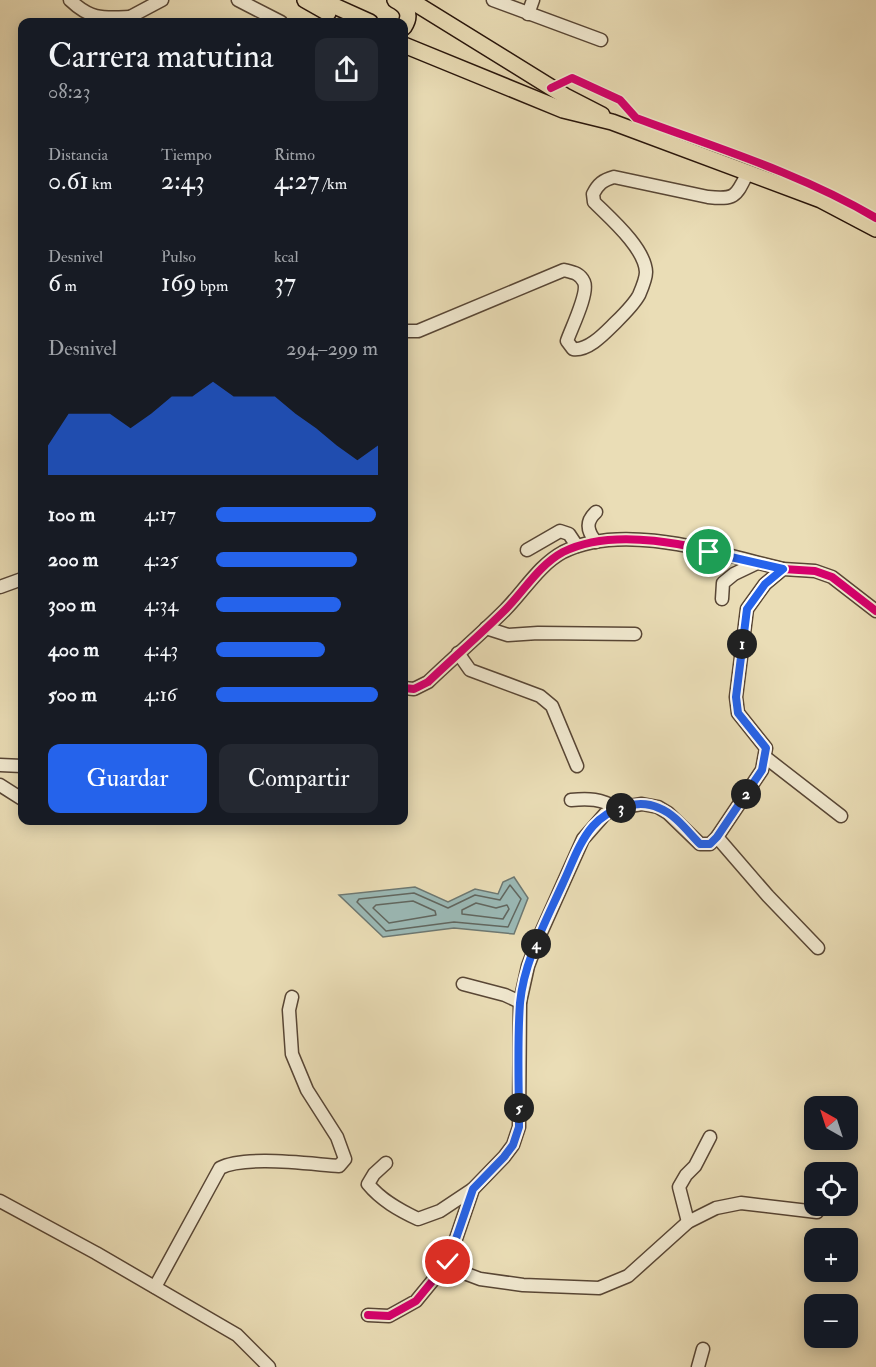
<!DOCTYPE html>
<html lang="es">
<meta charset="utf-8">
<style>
:root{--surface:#171b24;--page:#242831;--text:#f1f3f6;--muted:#9ea1a6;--accent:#2563eb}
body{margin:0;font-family:"IM FELL Double Pica",serif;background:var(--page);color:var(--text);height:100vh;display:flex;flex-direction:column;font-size:22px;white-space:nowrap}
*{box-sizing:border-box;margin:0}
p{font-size:20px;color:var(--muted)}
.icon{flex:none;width:33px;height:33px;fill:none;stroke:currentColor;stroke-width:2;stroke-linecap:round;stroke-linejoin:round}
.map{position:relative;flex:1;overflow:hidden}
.sheet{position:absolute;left:18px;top:18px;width:390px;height:807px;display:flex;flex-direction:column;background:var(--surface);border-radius:12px;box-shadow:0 3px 15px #0003}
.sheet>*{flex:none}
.needle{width:39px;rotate:321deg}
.tools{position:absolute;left:804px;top:1096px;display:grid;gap:12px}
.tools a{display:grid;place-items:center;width:54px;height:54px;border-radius:12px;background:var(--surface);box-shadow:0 3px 15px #0003;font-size:30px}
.pin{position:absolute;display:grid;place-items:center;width:51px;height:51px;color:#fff;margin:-26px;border:3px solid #fff;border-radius:50%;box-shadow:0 2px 6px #0007}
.km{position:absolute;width:30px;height:30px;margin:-15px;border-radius:50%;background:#222;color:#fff;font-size:16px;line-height:30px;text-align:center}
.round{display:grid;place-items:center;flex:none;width:63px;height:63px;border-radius:12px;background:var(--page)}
.summary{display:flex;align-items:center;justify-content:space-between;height:102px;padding:0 30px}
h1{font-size:33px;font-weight:600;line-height:45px}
.figures{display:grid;grid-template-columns:repeat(3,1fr);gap:9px;height:102px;padding:6px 30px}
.figures div{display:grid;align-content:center}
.figures b{font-size:26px;font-weight:600}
.figures small{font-size:16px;font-weight:400}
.figures p{font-size:16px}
.chart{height:168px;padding:12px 30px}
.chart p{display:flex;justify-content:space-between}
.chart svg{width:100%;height:108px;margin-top:6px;fill:var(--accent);opacity:.7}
.button{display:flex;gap:12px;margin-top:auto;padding:12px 30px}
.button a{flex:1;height:69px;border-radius:12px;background:var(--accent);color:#fff;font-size:24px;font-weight:600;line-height:69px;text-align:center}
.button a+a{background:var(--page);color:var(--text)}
ul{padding:0 30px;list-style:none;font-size:20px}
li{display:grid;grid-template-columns:96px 72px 1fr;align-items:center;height:45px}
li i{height:15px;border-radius:8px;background:var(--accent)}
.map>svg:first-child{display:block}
</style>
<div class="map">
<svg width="876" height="1367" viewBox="0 0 876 1367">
<rect width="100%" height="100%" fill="#eaddb6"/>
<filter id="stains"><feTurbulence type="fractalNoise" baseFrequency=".00333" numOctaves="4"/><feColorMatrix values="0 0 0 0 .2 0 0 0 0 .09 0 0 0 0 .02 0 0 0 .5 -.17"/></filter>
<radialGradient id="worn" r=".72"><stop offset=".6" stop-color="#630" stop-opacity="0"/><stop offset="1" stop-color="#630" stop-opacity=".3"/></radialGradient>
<path fill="#9bbab7" stroke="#6d7872" stroke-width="1.5" d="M514,877L528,898L514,934L454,928L383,937L339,895L415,887L448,902L475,889L498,894L503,882Z"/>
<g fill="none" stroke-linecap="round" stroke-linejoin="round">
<g stroke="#616760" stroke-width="1.5">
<path d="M510,885L521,899L508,927L454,922L386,931L357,902L359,899L414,893L448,908L475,895L500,900Z"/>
<path d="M413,901L435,911L436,915L389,923L373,908L376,905Z"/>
<path d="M476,903L496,908L507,905L509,909L503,919L462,914V910Z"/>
</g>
<g stroke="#584635" stroke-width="15">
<g id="minor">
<path d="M70,0C91,20 103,18 130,17"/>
<path d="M238,0L281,22"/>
<path d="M493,0L601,40"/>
<path d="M528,14L533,0"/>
<path d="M127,22L130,17L162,0"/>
<path d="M404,331H418L564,270C572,272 580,273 584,282C589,293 571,329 567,341L573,349C587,351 602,336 612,326C621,317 633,306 639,295C642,288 646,279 646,272C645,248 610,218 594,202L593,194C598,184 603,180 614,177L708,197C736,200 736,196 748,172"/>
<path d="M596,542C587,531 585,522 596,512"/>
<path d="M527,550L560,531L569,534L577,546"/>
<path d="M0,587L22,579"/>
<path d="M722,599L723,583L734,574L757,563"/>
<path d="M486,628L508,635L538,633L635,634"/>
<path d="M458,653L470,670L540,696L552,706L577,766"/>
<path d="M404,688L414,689L428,682C453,658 480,635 505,610C524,591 539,565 563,552C625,521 719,554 783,569"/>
<path d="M765,757L841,816"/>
<path d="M0,765L22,766"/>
<path d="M0,785L22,799"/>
<path d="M571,800C589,798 601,799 617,808"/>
<path d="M717,837L768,896L818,948"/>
<path d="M463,984L505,995L520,1002"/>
<path d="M386,1163L374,1174L368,1184C381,1200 399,1210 418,1219L440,1211L473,1189"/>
<path d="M0,1201L96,1253L237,1335L269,1367"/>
<path d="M688,1222L679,1187L686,1175L695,1166L710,1137"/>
<path d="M448,1262L464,1273L480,1279L523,1285L599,1288L628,1276L688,1222L716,1208L741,1203L817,1212"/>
<path d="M155,1287L220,1168C245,1155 309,1164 339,1166L345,1159L337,1137L307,1090L292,1054L289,1010L292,997"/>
<path d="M368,1315L389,1316L416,1301L448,1262L473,1189L504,1157L513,1145L519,1127L520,1002L528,966L539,937L583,839L605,814L617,808L642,804L658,807L668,813L700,844H710L717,837L762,770L766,748L738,713L736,697L747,609L765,584L783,569L815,571L832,577L876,611"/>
<path d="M698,1367L703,1349"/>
</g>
</g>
<g stroke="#27140a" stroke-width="18">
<g id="major">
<path d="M305,0L328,13"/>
<path d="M321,0L370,22"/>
<path d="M395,0C407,6 412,15 404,27"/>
<path d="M410,0L565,96L602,115"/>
<path d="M404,45L563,110L612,122L821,200L876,229"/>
</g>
</g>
<use href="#minor" stroke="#f1e9d0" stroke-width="12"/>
<use href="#major" stroke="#eaddb6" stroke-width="15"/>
<g stroke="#f1e9d0" stroke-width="11">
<g id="cycleway">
<path d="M551,88L572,78L620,100L636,118C717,148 802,174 876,218"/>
<path d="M404,688L414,689L428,682C453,658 480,635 505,610C524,591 539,565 563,552C625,521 719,554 783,569"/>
<path d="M368,1315L389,1316L416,1301L448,1262L473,1189L504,1157L513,1145L519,1127L520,1002L528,966L539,937L583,839L605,814L617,808L642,804L658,807L668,813L700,844H710L717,837L762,770L766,748L738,713L736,697L747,609L765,584L783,569L815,571L832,577L876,611"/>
</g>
</g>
<use href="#cycleway" stroke="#d6006c" stroke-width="8"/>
</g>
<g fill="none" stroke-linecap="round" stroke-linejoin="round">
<g stroke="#fff" stroke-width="12">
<path id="route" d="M448,1262L473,1189L504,1157L513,1145L519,1127C519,1086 517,1044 520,1003C524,961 546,921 563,883C572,864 579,842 593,826C608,809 637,798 659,808C675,814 688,832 700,844H710L717,837L762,770L766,748L738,713L736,697L747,609L765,584L783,569L709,552"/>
</g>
<use href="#route" stroke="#2563eb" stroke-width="8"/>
</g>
<rect width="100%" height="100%" filter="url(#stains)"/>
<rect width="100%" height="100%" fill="url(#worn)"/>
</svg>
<div class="tools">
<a><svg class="needle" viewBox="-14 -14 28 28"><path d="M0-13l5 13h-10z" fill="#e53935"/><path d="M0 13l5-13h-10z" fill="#9ea1a6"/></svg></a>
<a><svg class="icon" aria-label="locate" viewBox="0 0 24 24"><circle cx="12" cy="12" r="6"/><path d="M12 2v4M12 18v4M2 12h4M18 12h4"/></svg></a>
<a>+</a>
<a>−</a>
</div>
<div class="pin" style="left:709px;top:552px;background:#1e9e55"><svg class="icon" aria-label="arrive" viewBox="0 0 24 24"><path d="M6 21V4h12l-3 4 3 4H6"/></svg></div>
<div class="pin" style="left:448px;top:1262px;background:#d93025"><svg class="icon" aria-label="check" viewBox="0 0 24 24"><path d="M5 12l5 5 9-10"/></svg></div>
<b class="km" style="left:742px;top:644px">1</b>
<b class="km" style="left:746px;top:794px">2</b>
<b class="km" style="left:621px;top:808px">3</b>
<b class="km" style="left:536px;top:944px">4</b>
<b class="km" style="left:519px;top:1108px">5</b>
<section class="sheet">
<div class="summary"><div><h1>Carrera matutina</h1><p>08:23</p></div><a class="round"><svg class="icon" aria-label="share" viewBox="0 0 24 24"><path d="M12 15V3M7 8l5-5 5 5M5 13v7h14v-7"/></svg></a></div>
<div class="figures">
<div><p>Distancia</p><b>0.61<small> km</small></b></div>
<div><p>Tiempo</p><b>2:43</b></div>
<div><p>Ritmo</p><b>4:27<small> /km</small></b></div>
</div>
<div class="figures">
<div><p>Desnivel</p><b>6<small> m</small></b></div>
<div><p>Pulso</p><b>169<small> bpm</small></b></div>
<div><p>kcal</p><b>37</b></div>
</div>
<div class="chart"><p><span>Desnivel</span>294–299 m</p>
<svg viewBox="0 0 160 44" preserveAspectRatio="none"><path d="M0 44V32L10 19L20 19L30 19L40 25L50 19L60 12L70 12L80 6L90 12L100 12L110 12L120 19L130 25L140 32L150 38L160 32V44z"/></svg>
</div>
<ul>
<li><b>100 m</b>4:17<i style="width:99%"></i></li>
<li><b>200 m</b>4:25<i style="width:87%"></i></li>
<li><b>300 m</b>4:34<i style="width:77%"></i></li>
<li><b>400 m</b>4:43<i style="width:67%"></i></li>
<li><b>500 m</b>4:16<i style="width:100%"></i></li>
</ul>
<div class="button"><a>Guardar</a><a>Compartir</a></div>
</section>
</div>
